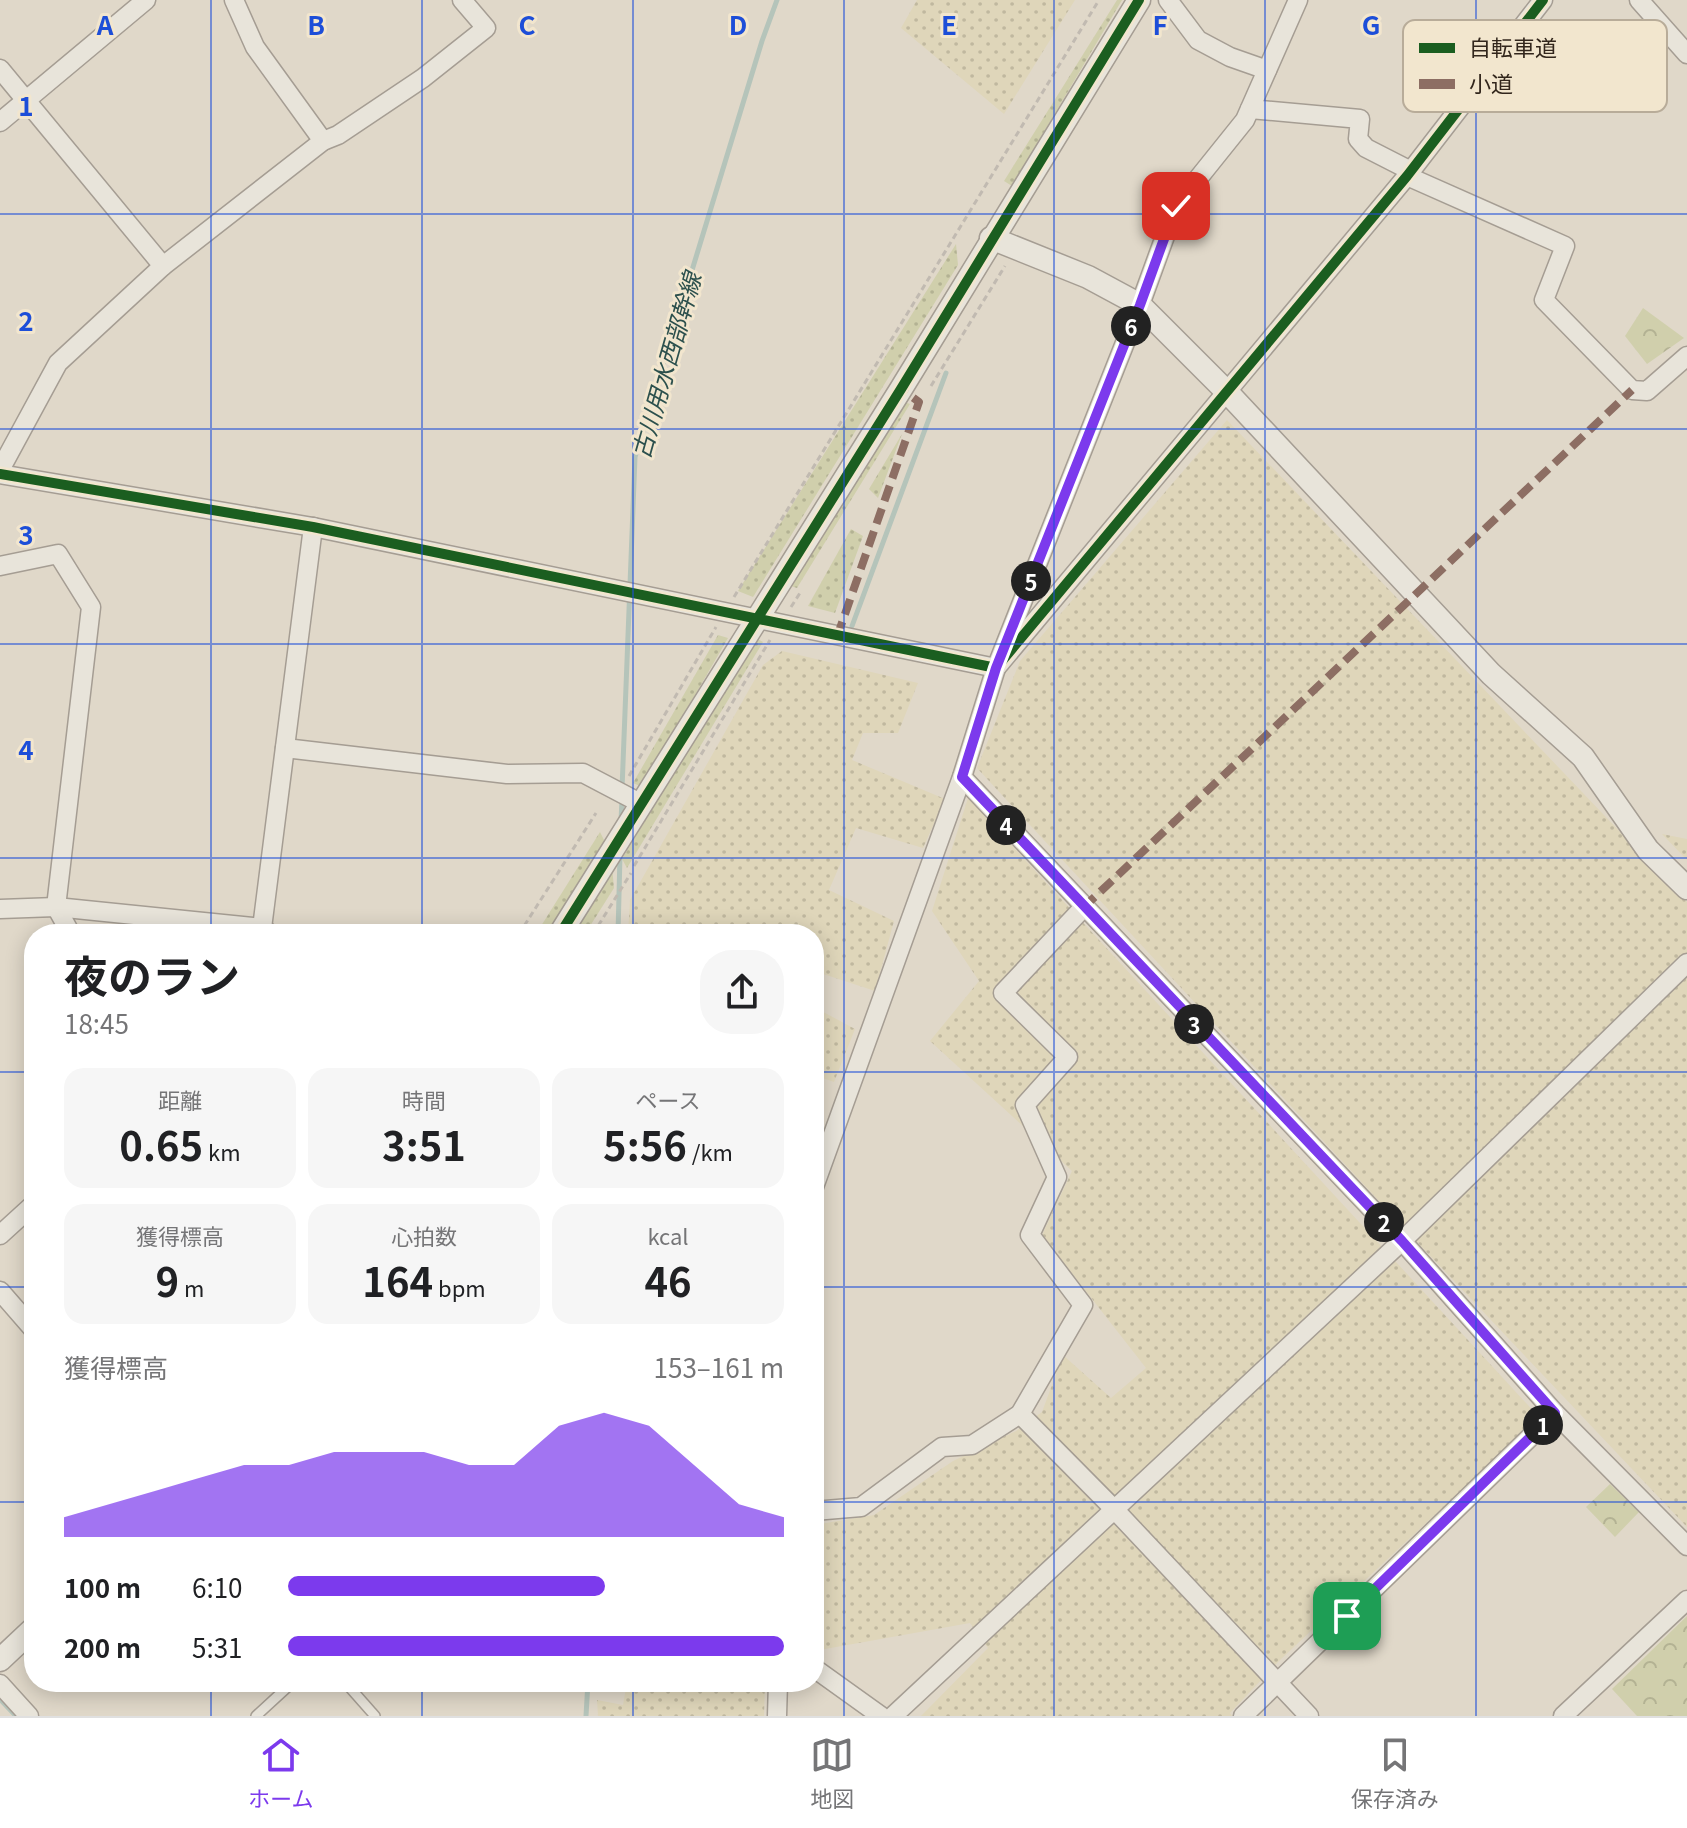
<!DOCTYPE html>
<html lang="ja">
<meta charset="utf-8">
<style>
:root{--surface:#fff;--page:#f6f6f6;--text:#202124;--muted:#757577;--line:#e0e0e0;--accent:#7c3aed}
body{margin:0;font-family:Georgia,"Noto Sans JP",serif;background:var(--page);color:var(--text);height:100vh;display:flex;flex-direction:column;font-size:30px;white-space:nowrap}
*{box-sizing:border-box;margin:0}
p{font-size:26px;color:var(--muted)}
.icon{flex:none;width:44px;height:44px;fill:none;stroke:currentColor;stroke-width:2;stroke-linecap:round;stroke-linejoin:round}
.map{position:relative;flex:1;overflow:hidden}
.details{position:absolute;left:24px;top:924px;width:800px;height:768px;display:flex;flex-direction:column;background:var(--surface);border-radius:32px;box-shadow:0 4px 20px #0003}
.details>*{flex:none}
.pin{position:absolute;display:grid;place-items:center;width:68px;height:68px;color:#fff;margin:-34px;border-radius:16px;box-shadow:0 4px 12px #0006}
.km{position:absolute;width:40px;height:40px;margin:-20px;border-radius:50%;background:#222;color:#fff;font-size:22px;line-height:40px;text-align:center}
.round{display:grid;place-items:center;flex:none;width:84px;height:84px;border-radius:32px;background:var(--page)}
.summary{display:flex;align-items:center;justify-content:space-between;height:136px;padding:0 40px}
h1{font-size:44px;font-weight:700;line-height:60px}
.stats{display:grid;grid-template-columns:repeat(3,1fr);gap:12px;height:136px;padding:8px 40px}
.stats div{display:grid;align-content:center;border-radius:20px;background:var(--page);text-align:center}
.stats b{font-size:40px;font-weight:700}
.stats small{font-size:22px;font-weight:400}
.stats p{font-size:22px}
.chart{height:224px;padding:16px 40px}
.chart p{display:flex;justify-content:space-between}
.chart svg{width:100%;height:144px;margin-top:8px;fill:var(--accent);opacity:.7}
ul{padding:0 40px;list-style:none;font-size:26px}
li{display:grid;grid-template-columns:128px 96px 1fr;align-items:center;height:60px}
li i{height:20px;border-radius:10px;background:var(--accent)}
.tab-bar{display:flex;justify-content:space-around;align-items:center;height:112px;border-top:2px solid var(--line);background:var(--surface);font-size:22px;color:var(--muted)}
.tab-bar a{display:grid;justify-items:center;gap:4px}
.tab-bar .selected{color:var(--accent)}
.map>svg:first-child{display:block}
</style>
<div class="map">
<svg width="1687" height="1716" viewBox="0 0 1687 1716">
<defs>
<pattern id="farmland-dots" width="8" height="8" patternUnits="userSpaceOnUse" patternTransform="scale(2)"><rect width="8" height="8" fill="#dfd6ba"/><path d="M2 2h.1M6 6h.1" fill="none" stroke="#c0b89f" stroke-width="1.8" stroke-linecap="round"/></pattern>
<pattern id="grass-dots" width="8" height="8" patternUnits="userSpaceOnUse" patternTransform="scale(2)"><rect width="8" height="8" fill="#d0cfac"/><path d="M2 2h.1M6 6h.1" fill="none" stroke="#b3b293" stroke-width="1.8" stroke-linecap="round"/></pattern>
<pattern id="park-crowns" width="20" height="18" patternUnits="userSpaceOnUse" patternTransform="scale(2)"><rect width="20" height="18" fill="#d0cfac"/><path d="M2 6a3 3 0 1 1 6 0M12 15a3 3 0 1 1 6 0" fill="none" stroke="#b3b293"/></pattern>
</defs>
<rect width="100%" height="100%" fill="#e0d8c9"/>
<g fill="url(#farmland-dots)">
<path d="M917,0H1075L1004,114L901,28Z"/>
<path d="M1227,420L1687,902V1527L1418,1243L977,768L1020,661Z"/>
<path d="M782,651L918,683L898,733H863L852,760L945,799L923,848L856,828L829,890L894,921L875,991L814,971V934H628L630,900L763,665Z"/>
<path d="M968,798L1539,1417L1279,1661L1230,1713L1232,1716H921L988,1648L970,1623L814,1651V1525L874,1515L953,1461L1016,1431L1042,1412L1063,1355L1111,1398L1146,1368L1042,1235L1072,1171L930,1041L979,981L932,911Z"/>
<path d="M1662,834L1687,839V860Z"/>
<path d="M814,1007L855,1029L834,1082L814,1075Z"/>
<path d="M627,1682H765L764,1716H598L597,1700L623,1705Z"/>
</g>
<g fill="url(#grass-dots)">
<path d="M1117,0H1122L1012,186L1004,181Z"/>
<path d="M956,244L958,265L753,597L738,591Z"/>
<path d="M902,401L910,404L797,588L785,584Z"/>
<path d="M902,434L878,498L869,489Z"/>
<path d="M851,529L863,536L835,613L808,606Z"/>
<path d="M718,635L728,638L642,787L633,783Z"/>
<path d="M756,638L763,642L627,868L622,859Z"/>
<path d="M600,832L606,844L548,934H536Z"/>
<path d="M612,867L614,888L585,934H572Z"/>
</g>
<g fill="url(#park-crowns)">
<path d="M1643,308L1684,338L1647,364L1625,336Z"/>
<path d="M1610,1484L1639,1512L1615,1537L1586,1507Z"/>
<path d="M1687,1616V1716H1637L1612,1689Z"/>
</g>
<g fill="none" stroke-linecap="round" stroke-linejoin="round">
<g stroke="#b5c4ba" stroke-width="5">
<path d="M852,626L946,373"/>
<path d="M622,789L635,457L762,41L777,0"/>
<path d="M621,821L622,799"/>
<path d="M618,934L620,855"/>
<path d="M0,1699L16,1716"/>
<path d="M586,1716L588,1682"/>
</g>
<g stroke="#a59d93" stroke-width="12">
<g id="service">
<path d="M345,1682L375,1716"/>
<path d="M256,1716L293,1682"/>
</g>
</g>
<g stroke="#a59d93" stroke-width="21">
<g id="minor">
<path d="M234,0L255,47L323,141"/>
<path d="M1168,0L1198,40L1230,57L1267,70"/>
<path d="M1639,0L1687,54"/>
<path d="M0,69L163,266"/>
<path d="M1250,109L1360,119L1358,139L1366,148L1411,171"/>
<path d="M0,122L146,0"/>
<path d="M1407,176L1565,246L1544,300L1632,390L1647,391L1687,356"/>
<path d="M0,470L58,363L163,266L323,141L338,135L423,78L486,28L462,0"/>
<path d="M0,474L313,527L996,668L1407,176L1543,0"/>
<path d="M0,566L58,554L91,607L56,907L71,934"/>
<path d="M285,748L507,774L583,773L642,804"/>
<path d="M962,777L1402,1241L1555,1413L1687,1546"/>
<path d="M0,909L56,907L262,928L270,934"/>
<path d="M262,928L313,527"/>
<path d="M814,1187L962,777L996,668L1140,305L1176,206L1245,120L1298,0"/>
<path d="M0,1235L34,1204"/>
<path d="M0,1291L34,1330"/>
<path d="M1020,1414L1114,1509L1309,1716"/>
<path d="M814,1511L861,1507L942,1447L972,1445L1020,1414L1083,1305L1030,1235L1057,1177L1025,1105L1068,1057L1003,993L1083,908"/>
<path d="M814,1668L881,1716"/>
<path d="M0,1684L29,1716"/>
<path d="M777,1716L778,1682"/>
<path d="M893,1716L1402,1241L1687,963"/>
<path d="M1243,1716L1555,1413"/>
<path d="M1563,1716L1687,1600"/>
</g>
</g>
<g stroke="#a59d93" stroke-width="25">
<g id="tertiary">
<path d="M991,238L1088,277L1140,305L1228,393L1491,674L1583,757L1648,850L1687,888"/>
<path d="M560,934L901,389L1139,0"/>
<path d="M0,1660L34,1628"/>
</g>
</g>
<g stroke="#c1bab1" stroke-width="3" stroke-dasharray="6 4" stroke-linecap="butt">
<path d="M931,386L1005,266"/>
<path d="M734,597L1099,0"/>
<path d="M791,607L800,593"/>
<path d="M629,776L716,627"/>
<path d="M634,866L770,640"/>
<path d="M519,934L596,813"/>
<path d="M593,934L631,873"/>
</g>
<use href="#service" stroke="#e8e4da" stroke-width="9"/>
<use href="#minor" stroke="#e8e4da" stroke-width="18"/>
<use href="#tertiary" stroke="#e8e4da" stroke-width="22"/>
<g stroke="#8d6e63" stroke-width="8" stroke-dasharray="16 8" stroke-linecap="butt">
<path d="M837,637L919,402L901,389"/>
<path d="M1083,908L1632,390"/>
</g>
<g stroke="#f2e6ce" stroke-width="15">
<g id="cycleway">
<path d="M0,474L313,527L996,668L1407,176L1543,0"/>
<path d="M560,934L901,389L1139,0"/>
</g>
</g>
<use href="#cycleway" stroke="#1b5e20" stroke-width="10"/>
</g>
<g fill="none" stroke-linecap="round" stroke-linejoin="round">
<g stroke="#fff" stroke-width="16">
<path id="route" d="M1176,206L1140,305L996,668L962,777L1402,1241L1555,1413L1347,1616"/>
</g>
<use href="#route" stroke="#7c3aed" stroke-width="10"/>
</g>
<path fill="none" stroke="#1d4ed8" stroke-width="2" stroke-opacity="0.55" d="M211,0V934M422,0V934M633,0V934M844,0V1716M1054,0V1716M1265,0V1716M1476,0V1716M0,214H1687M0,429H1687M0,644H1687M0,858H1687M0,1072H34M814,1072H1687M0,1287H34M814,1287H1687M0,1502H34M814,1502H1687M211,1682V1716M422,1682V1716M633,1682V1716"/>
<g text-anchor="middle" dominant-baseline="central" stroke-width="6" stroke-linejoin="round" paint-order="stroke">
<g font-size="24" font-style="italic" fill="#2c504d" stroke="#f2e6ce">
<text transform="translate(665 365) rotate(-74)">古川用水西部幹線</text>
</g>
</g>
<rect x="1403" y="20" width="264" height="92" rx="12" fill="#f2e6ce" stroke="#b8ac99" stroke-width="2"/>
<rect x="1419" y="43" width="36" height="10" fill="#1b5e20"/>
<rect x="1419" y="79" width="36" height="10" fill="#8d6e63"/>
<g font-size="22" fill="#32261c">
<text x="1469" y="56">自転車道</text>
<text x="1469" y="92">小道</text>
</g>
<g font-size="26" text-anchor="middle" font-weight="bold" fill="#1d4ed8" stroke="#f2e6ce" stroke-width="6" stroke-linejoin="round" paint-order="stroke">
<text x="105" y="35">A</text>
<text x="316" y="35">B</text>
<text x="527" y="35">C</text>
<text x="738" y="35">D</text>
<text x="949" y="35">E</text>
<text x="1160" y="35">F</text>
<text x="1371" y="35">G</text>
<text x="26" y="116">1</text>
<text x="26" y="331">2</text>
<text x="26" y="545">3</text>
<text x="26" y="760">4</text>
</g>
</svg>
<div class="pin" style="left:1347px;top:1616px;background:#1e9e55"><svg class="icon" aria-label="arrive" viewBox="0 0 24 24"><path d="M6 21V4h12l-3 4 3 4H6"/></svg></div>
<div class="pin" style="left:1176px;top:206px;background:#d93025"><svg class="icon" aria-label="check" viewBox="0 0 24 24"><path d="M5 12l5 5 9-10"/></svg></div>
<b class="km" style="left:1543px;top:1425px">1</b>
<b class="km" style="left:1384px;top:1222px">2</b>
<b class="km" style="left:1194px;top:1024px">3</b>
<b class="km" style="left:1006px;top:825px">4</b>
<b class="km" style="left:1031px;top:581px">5</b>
<b class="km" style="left:1131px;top:326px">6</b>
<section class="details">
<div class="summary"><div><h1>夜のラン</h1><p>18:45</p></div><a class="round"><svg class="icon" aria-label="share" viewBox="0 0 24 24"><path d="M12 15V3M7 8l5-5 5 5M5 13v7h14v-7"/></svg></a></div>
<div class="stats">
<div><p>距離</p><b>0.65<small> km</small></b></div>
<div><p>時間</p><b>3:51</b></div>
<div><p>ペース</p><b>5:56<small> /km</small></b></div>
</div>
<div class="stats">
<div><p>獲得標高</p><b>9<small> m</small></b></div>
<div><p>心拍数</p><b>164<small> bpm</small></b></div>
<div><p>kcal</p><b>46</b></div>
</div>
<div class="chart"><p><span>獲得標高</span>153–161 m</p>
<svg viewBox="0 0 160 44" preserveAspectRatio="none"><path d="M0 44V38L10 34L20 30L30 26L40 22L50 22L60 18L70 18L80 18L90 22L100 22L110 10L120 6L130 10L140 22L150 34L160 38V44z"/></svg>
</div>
<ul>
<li><b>100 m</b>6:10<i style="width:64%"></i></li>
<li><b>200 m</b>5:31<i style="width:100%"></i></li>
</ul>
</section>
</div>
<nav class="tab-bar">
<a class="selected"><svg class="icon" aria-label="home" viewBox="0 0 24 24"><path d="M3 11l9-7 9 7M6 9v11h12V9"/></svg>ホーム</a>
<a><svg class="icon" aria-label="map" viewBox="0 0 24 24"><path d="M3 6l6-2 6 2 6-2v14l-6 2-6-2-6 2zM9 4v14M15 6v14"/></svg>地図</a>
<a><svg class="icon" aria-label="saved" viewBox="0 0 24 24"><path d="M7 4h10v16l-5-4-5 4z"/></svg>保存済み</a>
</nav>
